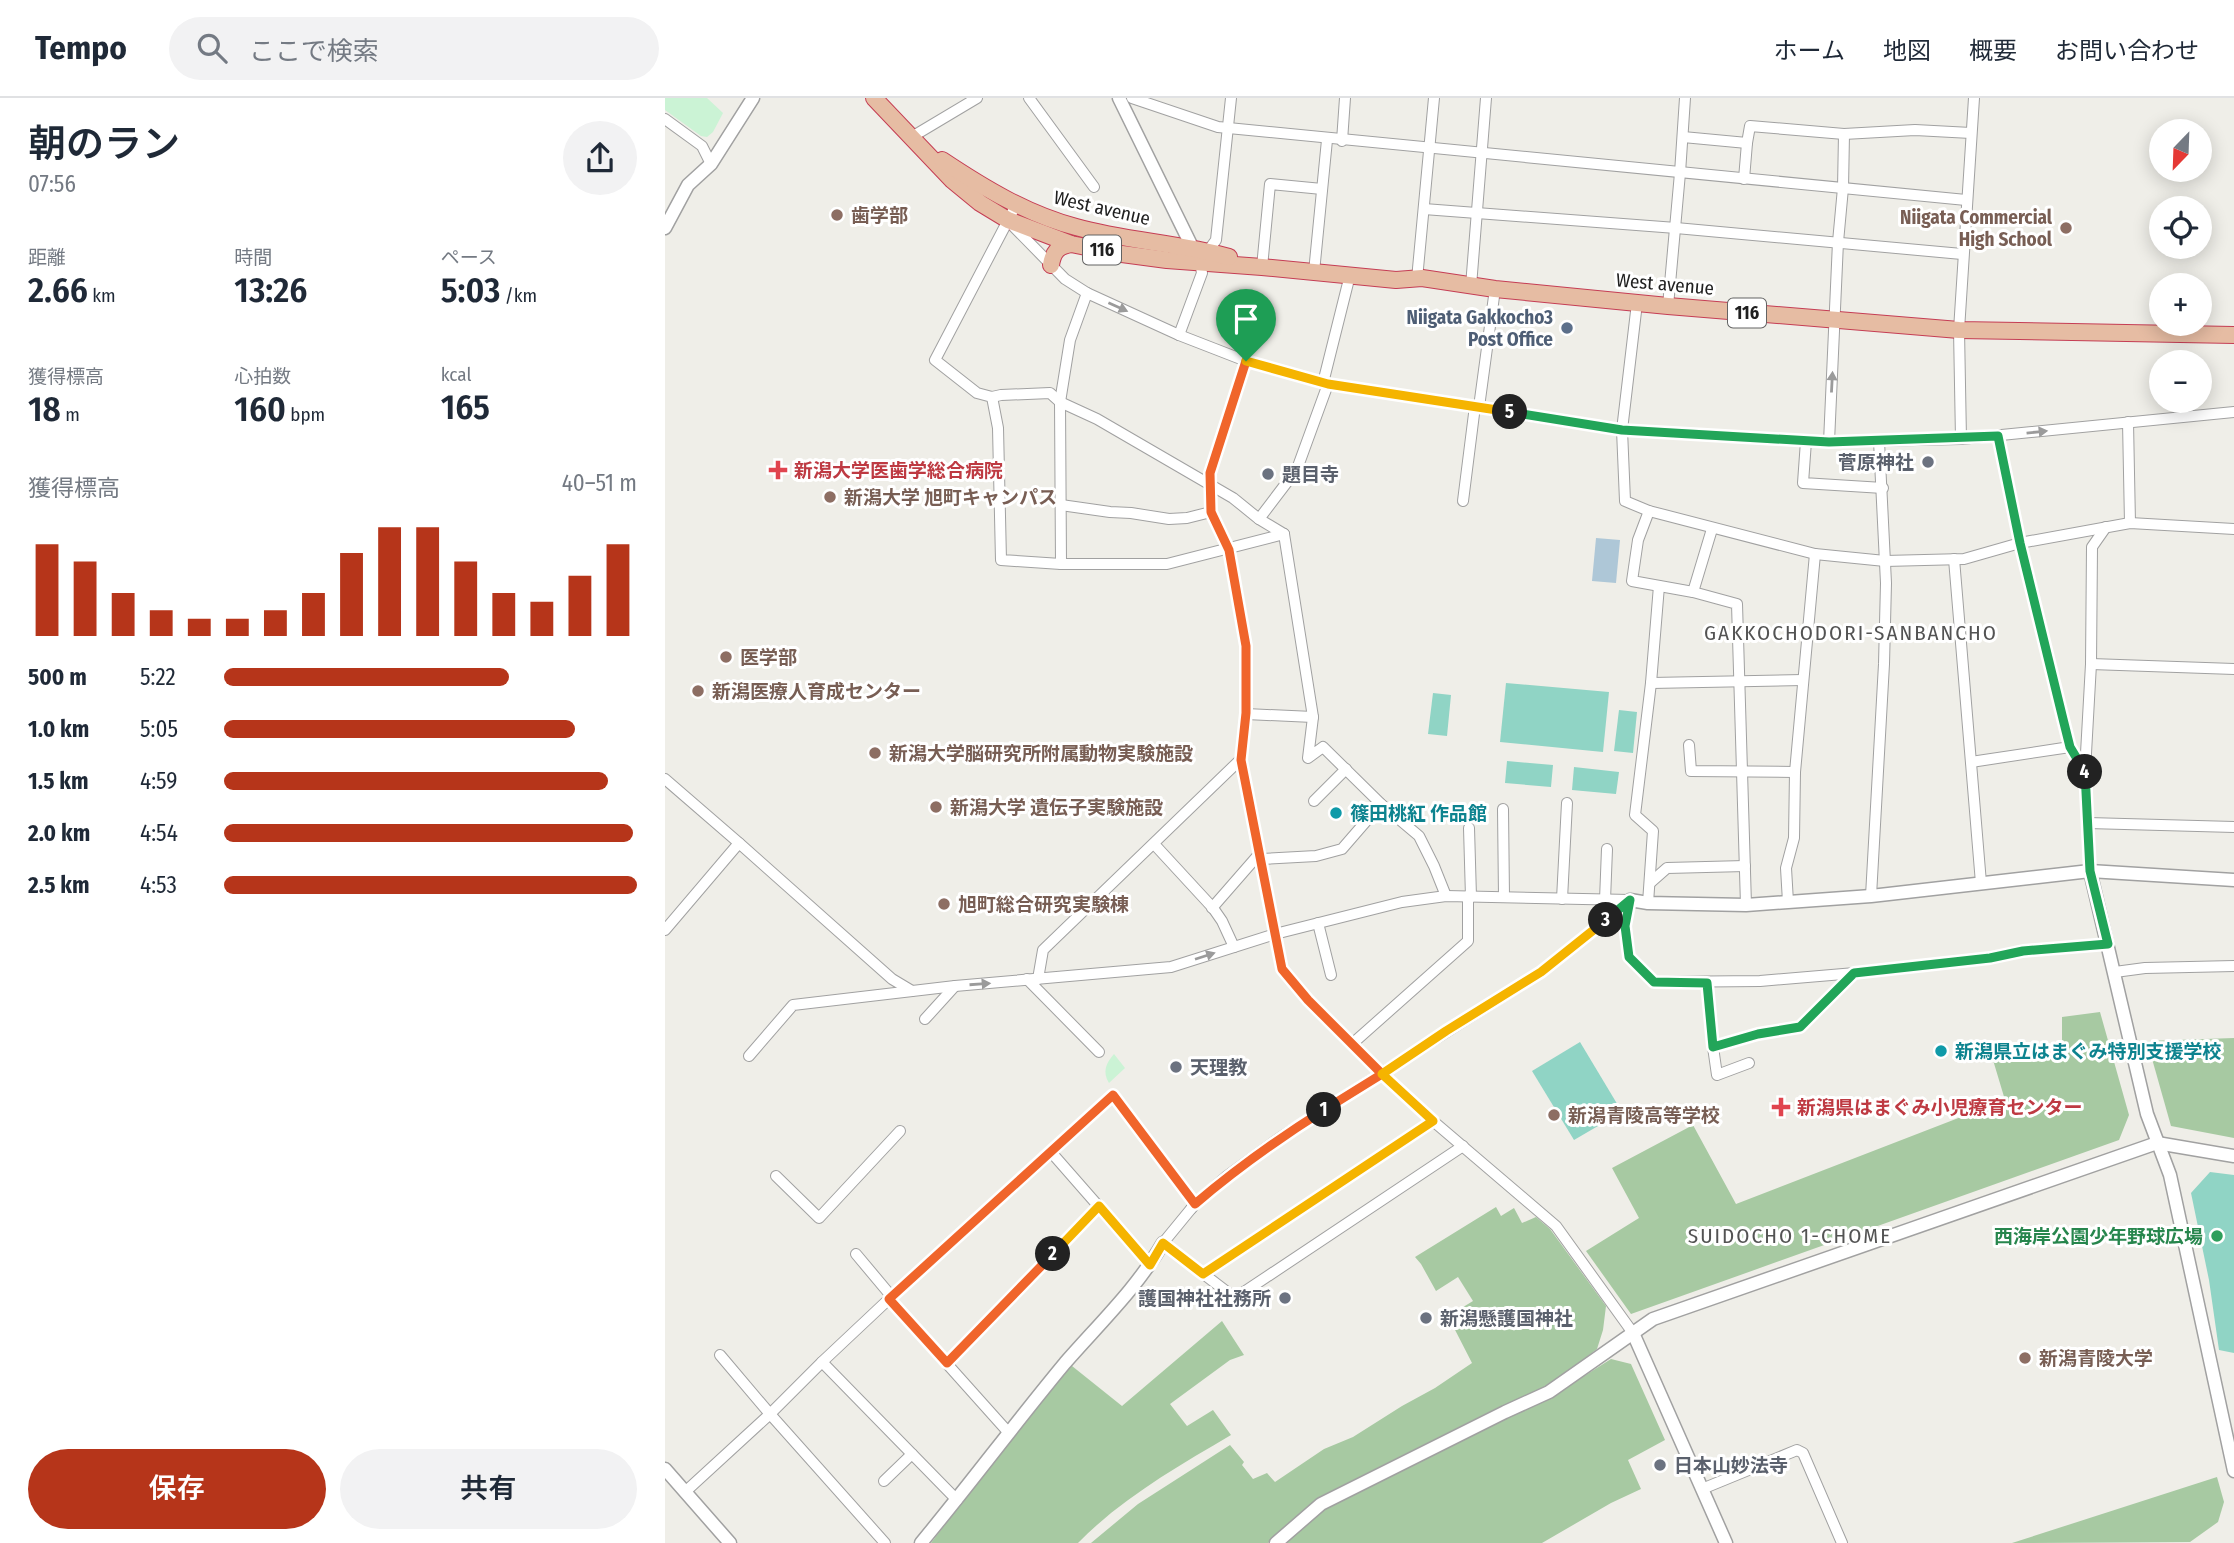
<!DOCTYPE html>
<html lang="ja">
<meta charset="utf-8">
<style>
:root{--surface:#fff;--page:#f2f2f3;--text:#1f2937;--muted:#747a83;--line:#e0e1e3;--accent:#b6351a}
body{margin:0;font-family:"Fira Sans Condensed","Noto Sans JP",sans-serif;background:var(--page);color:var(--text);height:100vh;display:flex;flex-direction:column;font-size:26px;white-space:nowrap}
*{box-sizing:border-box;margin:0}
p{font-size:23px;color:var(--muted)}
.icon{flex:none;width:38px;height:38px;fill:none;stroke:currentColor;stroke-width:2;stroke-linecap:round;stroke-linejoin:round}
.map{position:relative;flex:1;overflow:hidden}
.panel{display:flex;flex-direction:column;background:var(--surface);width:665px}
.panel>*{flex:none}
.needle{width:46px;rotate:203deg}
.fabs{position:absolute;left:1484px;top:21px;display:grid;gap:14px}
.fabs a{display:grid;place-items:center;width:63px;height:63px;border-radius:50%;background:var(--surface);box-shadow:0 4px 18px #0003;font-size:35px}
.pin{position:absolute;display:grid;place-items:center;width:60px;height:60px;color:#fff;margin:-72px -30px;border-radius:50% 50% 50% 0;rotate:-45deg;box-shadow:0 0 7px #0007}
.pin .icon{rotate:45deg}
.km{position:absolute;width:35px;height:35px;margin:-18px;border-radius:50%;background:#222;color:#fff;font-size:19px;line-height:35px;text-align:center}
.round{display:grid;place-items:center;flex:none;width:74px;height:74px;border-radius:37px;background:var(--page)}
.summary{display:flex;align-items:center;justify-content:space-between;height:119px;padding:0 28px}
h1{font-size:38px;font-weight:600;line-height:52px}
.stats{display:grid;grid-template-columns:repeat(3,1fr);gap:10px;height:119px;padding:7px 28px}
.stats div{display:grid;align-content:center}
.stats b{font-size:35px;font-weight:600}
.stats small{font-size:19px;font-weight:400}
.stats p{font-size:19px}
.chart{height:196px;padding:14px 28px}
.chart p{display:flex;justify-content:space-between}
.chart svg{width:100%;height:126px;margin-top:7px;stroke:var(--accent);stroke-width:6}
.action{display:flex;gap:14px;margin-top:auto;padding:14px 28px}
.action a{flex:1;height:80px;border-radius:42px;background:var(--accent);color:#fff;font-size:28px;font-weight:600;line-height:80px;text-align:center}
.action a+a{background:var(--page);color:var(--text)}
ul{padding:0 28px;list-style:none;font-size:23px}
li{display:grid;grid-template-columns:112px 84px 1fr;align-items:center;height:52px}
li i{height:18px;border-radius:9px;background:var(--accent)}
header{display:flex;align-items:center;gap:42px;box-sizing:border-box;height:98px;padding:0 35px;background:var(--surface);border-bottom:2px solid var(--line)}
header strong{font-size:33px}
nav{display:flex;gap:38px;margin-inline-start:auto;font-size:24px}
.search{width:490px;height:63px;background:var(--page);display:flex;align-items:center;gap:18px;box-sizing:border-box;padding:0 24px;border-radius:38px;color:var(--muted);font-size:26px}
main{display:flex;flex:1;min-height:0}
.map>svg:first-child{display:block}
</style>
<header>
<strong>Tempo</strong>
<div class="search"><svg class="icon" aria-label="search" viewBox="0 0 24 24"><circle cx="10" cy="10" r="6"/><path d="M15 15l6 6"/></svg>ここで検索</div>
<nav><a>ホーム</a><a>地図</a><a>概要</a><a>お問い合わせ</a></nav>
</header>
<main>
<section class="panel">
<div class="summary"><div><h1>朝のラン</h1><p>07:56</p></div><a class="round"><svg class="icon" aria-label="share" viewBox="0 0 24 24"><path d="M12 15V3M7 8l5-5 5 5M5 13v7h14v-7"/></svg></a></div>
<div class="stats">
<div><p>距離</p><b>2.66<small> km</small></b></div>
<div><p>時間</p><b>13:26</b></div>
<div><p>ペース</p><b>5:03<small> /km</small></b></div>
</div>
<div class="stats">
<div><p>獲得標高</p><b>18<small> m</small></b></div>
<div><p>心拍数</p><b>160<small> bpm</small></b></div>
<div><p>kcal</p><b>165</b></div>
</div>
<div class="chart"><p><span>獲得標高</span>40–51 m</p>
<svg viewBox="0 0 160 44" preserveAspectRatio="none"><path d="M5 44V12M15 44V18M25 44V29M35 44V35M45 44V38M55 44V38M65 44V35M75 44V29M85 44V15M95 44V6M105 44V6M115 44V18M125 44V29M135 44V32M145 44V23M155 44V12"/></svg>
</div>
<ul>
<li><b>500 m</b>5:22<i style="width:69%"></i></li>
<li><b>1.0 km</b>5:05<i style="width:85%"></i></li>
<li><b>1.5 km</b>4:59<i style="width:93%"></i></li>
<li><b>2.0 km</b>4:54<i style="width:99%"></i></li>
<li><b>2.5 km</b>4:53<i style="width:100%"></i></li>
</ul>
<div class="action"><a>保存</a><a>共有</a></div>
</section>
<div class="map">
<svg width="1569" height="1445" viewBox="0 0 1569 1445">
<rect width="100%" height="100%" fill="#efeee8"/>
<g fill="#a7c9a2">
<path d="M1435,914L1464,1017L1454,1042L966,1216L921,1153L974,1120L947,1070L1028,1027L1071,1106L1340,1002L1328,962L1397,955V919Z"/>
<path d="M1569,940V1040L1506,1028L1482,943Z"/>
<path d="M831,1109L836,1118L849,1110L857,1125L871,1119L885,1131L941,1208L938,1232L932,1251L880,1291L654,1401L603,1445H426L473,1406L565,1347L579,1364L577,1367L588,1381L602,1375L610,1384L659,1351L688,1339L737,1308L770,1290L807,1265L787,1226L790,1214L808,1203L793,1179L771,1193L756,1166L750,1159Z"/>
<path d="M557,1223L579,1257L565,1262L505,1306L522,1328L548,1312L566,1337C512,1369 457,1400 413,1445H266L402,1264L457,1308Z"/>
<path d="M946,1261L966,1266L1000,1342L963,1362L976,1391L946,1405L877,1445H618L659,1410L841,1319L886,1299Z"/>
<path d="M1552,1379L1559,1404L1553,1424L1525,1444L1347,1445Z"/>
</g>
<g fill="#cbf3d5">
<path d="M0,0H42L58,15L48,34L42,39L36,38L0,12Z"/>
<path d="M449,956L460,970L444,985C437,974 441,965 449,956Z"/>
</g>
<g fill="#90d4c5">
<path d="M841,585L944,594L938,654L835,644Z"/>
<path d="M768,595L786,597L782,638L763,636Z"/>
<path d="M954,612L972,614L968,655L949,653Z"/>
<path d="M842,663L888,667L886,689L840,685Z"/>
<path d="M909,669L954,674L951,696L907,692Z"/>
<path d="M915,944L957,1014L909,1042L867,973Z"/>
<path d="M1545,1074L1569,1077V1255L1554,1252L1544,1182L1526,1095Z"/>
</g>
<path fill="#aec7d7" d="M931,440L955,442L951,485L927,483Z"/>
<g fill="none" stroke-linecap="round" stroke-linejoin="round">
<g stroke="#a1a1a1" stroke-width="12">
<g id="minor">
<path d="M364,0L429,89"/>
<path d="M467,0L553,29L1301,102"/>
<path d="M0,21L37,48L46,66"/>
<path d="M1018,39L1082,45L1085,28L1179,36L1250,32L1306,35"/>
<path d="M245,40L312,0"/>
<path d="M677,43L680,0"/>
<path d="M1079,81L1082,45"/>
<path d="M351,107L270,262L312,295L327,299L333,330L336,462L396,466H502L619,436"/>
<path d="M759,111L1011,130L1297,156"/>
<path d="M348,128L400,181L422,195L514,237L581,263L663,286L957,332L1164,344L1296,341L1569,314"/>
<path d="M597,169L605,86L657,91"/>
<path d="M649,174L662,42"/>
<path d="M752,181L769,0"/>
<path d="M806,188L821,0"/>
<path d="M972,205L957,332L960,403L984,413L1150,456L1220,463L1299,461L1355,445L1465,425L1569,431"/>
<path d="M1003,208L1015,75L1020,0"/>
<path d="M514,237L537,175L535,164L551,142L566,0"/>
<path d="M658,285L685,177"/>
<path d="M327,299L336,297L385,295L395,304L432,321L568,400L594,421L619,436"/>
<path d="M814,309L830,191"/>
<path d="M1463,324L1465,425"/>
<path d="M1333,338L1355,445L1398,621L1405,649L1420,672"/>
<path d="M1296,341L1294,232L1309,0"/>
<path d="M1141,343L1138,385L1218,390"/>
<path d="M1164,344L1173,144L1178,90L1179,36"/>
<path d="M798,403L810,308"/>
<path d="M396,407L445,414L466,415L504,421L522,420L546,414"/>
<path d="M984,413L973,442L967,483L1028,494"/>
<path d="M594,421L632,371L663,286"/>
<path d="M1047,431L1028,494L1072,506L1081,807"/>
<path d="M619,436L648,619L643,660L658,649L716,706L754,738L769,768L781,798"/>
<path d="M1289,461L1316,785"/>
<path d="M396,466L395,304L405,242L422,195"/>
<path d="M1426,566L1569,571"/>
<path d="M986,585L1138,582"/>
<path d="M581,616L648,619"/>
<path d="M1024,647L1026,673L1130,674"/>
<path d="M576,661L581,616V548L564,452L546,414L545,375L581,263"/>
<path d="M1306,664L1405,649"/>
<path d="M0,681L74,745"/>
<path d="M649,703L681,671"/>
<path d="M838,711L839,799"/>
<path d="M1423,725L1569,729"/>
<path d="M804,730L806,799"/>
<path d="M489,746L548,810L557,823L569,849"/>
<path d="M596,761L651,758L677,751L716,706"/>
<path d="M1425,773L1420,673L1426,566L1427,449L1441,429"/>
<path d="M985,785L1002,770L1080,768"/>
<path d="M1206,798L1219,566L1221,485L1214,343"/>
<path d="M897,801L902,705"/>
<path d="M940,802L942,751"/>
<path d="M965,803L960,828L964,859L989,884L1095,883L1190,875L1325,860L1358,853L1443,846"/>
<path d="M1123,804L1121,770L1129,740L1130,674L1150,456"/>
<path d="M983,805L988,733L970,717L986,585L994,488"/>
<path d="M547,810L595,755"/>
<path d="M653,825L666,877"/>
<path d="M0,832L74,745L227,881L247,893"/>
<path d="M1450,874L1480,870L1569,868"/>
<path d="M362,881L434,954"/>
<path d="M373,881L378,852L576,661L617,871L643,902L717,976L768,1023L891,1128L968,1235"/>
<path d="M1042,885L1048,949L1093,936L1135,929L1189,875"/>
<path d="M260,921L290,888"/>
<path d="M687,946L803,843V798"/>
<path d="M1048,949L1052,977L1084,965"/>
<path d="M84,958L128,907L290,888L506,869L610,836L737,804L781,798L965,802"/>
<path d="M386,1054L448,997L530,1106L526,1111"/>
<path d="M111,1078L154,1120L235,1033"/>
<path d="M498,1145L530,1106L562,1078L616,1039L876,874L965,802"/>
<path d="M498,1145L570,1200L798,1048"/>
<path d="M191,1156L227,1199"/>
<path d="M538,1176L768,1023"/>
<path d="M224,1201L386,1054L485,1167"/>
<path d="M55,1257L105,1316L157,1264L292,1402"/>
<path d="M157,1264L224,1201L343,1334"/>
<path d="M282,1265L434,1108"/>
<path d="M219,1383L247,1356"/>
<path d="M1037,1391L1132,1352L1138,1355L1177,1445"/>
<path d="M20,1394L105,1316L220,1445"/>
</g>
</g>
<g stroke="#a1a1a1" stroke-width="15">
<g id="tertiary">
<path d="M454,0L531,157"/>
<path d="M0,130L23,87L46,66L88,0"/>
<path d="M1425,773L1482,1016L1505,1077L1569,1373"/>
<path d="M965,802L983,805L1081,807L1206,798L1425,773L1569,782"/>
<path d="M968,1235L1061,1445"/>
<path d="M0,1371L65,1445"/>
<path d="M256,1445C305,1386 351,1324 400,1265C434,1226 472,1190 498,1145"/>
<path d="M611,1445L656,1406L840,1314L884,1294L988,1221L1492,1045L1569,1058"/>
</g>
</g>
<g stroke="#c53d54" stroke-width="18">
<g id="trunk">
<path d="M209,0L287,82L315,105L343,122L406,146L457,156L502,162L597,169L731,182L757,180L830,191L1003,208L1294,232L1569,237"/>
<path d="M277,62C319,90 362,116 411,129C461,143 514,145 564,159"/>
<path d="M386,167C388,154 393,148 406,146"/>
</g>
</g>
<use href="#minor" stroke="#fff" stroke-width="10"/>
<use href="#tertiary" stroke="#fff" stroke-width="12"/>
<use href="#trunk" stroke="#e6bca3" stroke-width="16"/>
</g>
<defs><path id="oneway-solid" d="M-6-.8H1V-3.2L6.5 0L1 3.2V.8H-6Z" transform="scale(1.75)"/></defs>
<g fill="#9b9b9b">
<use href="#oneway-solid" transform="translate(453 209) rotate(24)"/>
<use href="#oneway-solid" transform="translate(1167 284) rotate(-87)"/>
<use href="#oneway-solid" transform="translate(1372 334) rotate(-6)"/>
<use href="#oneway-solid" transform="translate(540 858) rotate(-18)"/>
<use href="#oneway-solid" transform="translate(315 886) rotate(-4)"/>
</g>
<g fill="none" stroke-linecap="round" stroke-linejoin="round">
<g stroke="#fff" stroke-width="14">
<path id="split-1" d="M581,263L545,375L546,414L564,452L581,548V615L576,662L617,871L643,902L717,976L659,1012"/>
</g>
<g stroke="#fff" stroke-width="14">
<path id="split-2" d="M388,1156L282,1265L224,1201L448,997L530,1106C571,1071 613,1041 659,1012"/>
</g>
<g stroke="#fff" stroke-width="14">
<path id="split-3" d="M388,1156L434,1108L485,1167L498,1145L538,1176L768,1023L717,976L781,933L876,874L941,822"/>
</g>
<g stroke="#fff" stroke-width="14">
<path id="split-4" d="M941,822L965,802L960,828L964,859L989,884L1042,885L1048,949L1093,936L1135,929L1189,875L1325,860L1358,853L1443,846L1425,773L1420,674"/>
</g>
<g stroke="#fff" stroke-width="14">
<path id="split-5" d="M845,314L957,332L1164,344L1333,338L1355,445L1398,621L1405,649L1420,674"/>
</g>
<g stroke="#fff" stroke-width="14">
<path id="split-6" d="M581,263L663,286L845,314"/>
</g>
<use href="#split-1" stroke="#f0652b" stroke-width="9"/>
<use href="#split-2" stroke="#f0652b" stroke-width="9"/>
<use href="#split-3" stroke="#f5b400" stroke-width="9"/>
<use href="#split-4" stroke="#22a559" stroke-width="9"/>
<use href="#split-5" stroke="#22a559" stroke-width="9"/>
<use href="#split-6" stroke="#f5b400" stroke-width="9"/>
</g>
<g fill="#8d6e63" stroke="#fff" stroke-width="2.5">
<circle cx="172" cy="117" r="7"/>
<circle cx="1401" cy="130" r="7"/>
<circle cx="165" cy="399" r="7"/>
<circle cx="61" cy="559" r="7"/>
<circle cx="33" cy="593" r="7"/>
<circle cx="210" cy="655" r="7"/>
<circle cx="271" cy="709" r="7"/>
<circle cx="279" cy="806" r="7"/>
<circle cx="889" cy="1017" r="7"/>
<circle cx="1360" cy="1260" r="7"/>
</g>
<circle fill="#5c6f8a" stroke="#fff" stroke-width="2.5" cx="902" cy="230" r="7"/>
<g fill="#6b7280" stroke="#fff" stroke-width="2.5">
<circle cx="1263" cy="364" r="7"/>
<circle cx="603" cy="376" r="7"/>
<circle cx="511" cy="969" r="7"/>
<circle cx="620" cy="1200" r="7"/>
<circle cx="761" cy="1220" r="7"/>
<circle cx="995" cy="1367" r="7"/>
</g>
<g fill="#e0444e" stroke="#fff" stroke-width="2.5">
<path d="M109.5 361.5h7v7h7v7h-7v7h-7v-7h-7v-7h7z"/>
<path d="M1112.5 998.5h7v7h7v7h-7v7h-7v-7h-7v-7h7z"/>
</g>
<g fill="#0f9aa8" stroke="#fff" stroke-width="2.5">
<circle cx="671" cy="715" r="7"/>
<circle cx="1276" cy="953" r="7"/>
</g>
<circle fill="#2e9e5b" stroke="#fff" stroke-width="2.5" cx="1552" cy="1138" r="7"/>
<g text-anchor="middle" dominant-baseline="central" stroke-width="6" stroke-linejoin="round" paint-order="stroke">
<g fill="#fff" stroke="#636363" stroke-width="2">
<rect x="418" y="137.5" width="38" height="29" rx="5"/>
<rect x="1063" y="200.5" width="38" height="29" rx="5"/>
</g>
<g font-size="18" font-weight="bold" fill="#202020">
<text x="437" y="152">116</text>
<text x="1082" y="215">116</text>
</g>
<g font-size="19" fill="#202020" stroke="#fff">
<text transform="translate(437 110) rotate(13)">West avenue</text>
<text transform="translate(1000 186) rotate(5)">West avenue</text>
</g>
<g font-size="19" font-weight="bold" fill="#785e54" stroke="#fff" text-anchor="start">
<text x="186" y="117">歯学部</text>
<text x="1387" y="119" text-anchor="end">Niigata Commercial<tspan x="1387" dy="22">High School</tspan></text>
<text x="179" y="399">新潟大学 旭町キャンパス</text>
<text x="75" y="559">医学部</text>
<text x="47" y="593">新潟医療人育成センター</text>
<text x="224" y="655">新潟大学脳研究所附属動物実験施設</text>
<text x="285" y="709">新潟大学 遺伝子実験施設</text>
<text x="293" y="806">旭町総合研究実験棟</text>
<text x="903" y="1017">新潟青陵高等学校</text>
<text x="1374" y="1260">新潟青陵大学</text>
</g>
<g font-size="19" font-weight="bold" fill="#4e5e75" stroke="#fff" text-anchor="end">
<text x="888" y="219">Niigata Gakkocho3<tspan x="888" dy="22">Post Office</tspan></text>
</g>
<g font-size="19" font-weight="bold" fill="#5b616d" stroke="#fff" text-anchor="start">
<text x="1249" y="364" text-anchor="end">菅原神社</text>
<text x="617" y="376">題目寺</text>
<text x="525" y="969">天理教</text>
<text x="606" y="1200" text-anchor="end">護国神社社務所</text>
<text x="775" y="1220">新潟懸護国神社</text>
<text x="1009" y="1367">日本山妙法寺</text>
</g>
<g font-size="19" font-weight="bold" fill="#be3a42" stroke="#fff" text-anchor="start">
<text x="129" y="372">新潟大学医歯学総合病院</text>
<text x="1132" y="1009">新潟県はまぐみ小児療育センター</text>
</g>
<g font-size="19" font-weight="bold" fill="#0d838f" stroke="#fff" text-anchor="start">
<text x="685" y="715">篠田桃紅 作品館</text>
<text x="1290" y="953">新潟県立はまぐみ特別支援学校</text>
</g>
<g font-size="19" font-weight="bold" fill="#27864d" stroke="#fff" text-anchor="end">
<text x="1538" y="1138">西海岸公園少年野球広場</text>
</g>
<g font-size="21" letter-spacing="2" fill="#535353" stroke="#fff">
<text x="1186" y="535">GAKKOCHODORI-SANBANCHO</text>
<text x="1125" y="1138">SUIDOCHO 1-CHOME</text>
</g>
</g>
</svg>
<div class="fabs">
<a><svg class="needle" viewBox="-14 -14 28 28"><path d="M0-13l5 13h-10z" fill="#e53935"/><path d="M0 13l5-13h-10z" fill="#747a83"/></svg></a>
<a><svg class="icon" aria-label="locate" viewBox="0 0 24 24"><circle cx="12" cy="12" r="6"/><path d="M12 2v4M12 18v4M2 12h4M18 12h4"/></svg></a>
<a>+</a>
<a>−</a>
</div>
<div class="pin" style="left:581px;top:263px;background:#1e9e55"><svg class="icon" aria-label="arrive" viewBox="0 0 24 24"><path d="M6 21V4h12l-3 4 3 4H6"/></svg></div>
<b class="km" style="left:659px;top:1012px">1</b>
<b class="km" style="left:388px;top:1156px">2</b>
<b class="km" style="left:941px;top:822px">3</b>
<b class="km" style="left:1420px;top:674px">4</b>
<b class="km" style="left:845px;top:314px">5</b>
</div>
</main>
